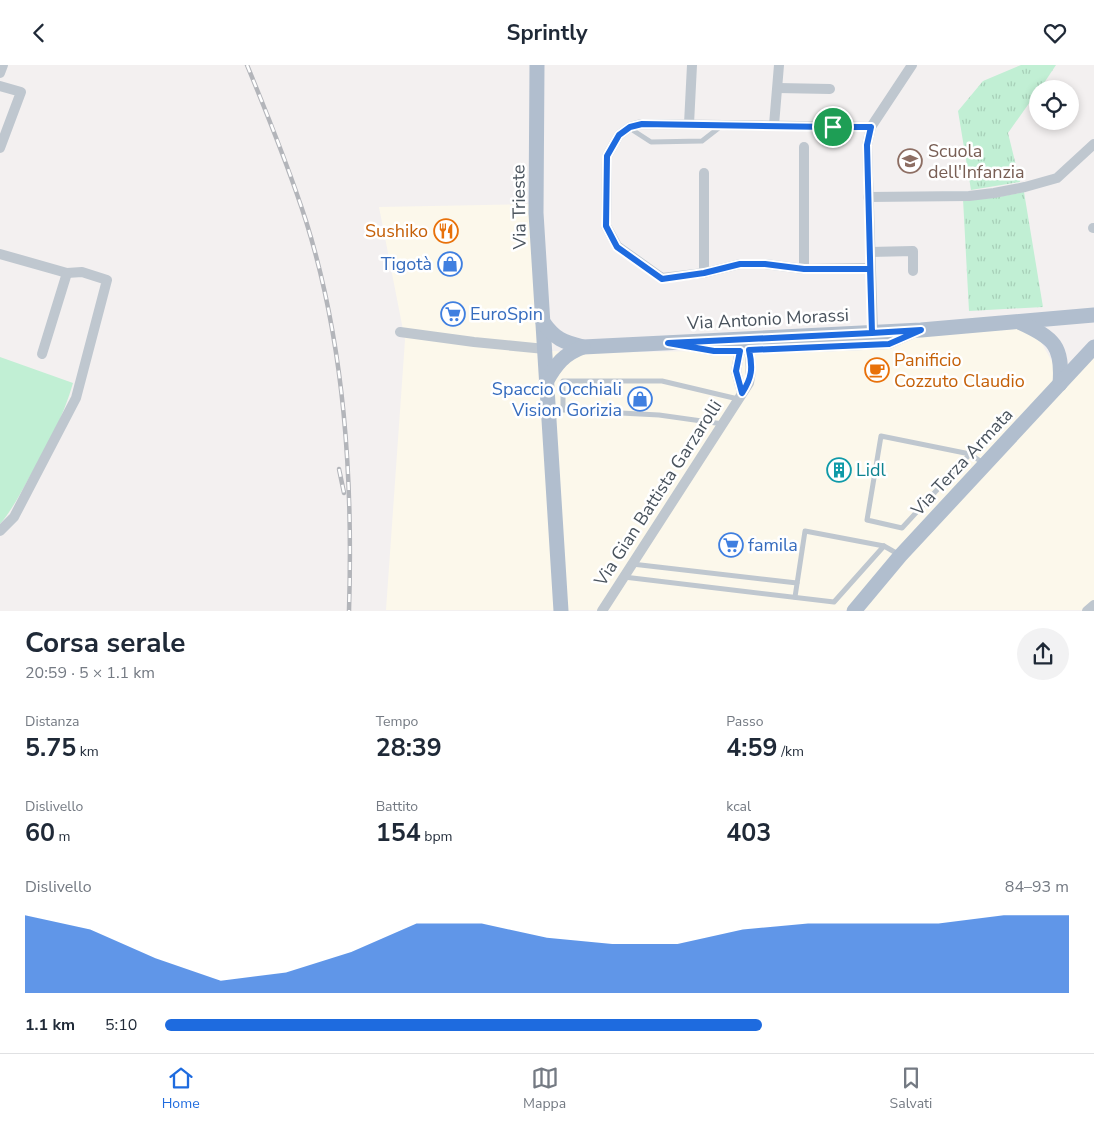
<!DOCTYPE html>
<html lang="it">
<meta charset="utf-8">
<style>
:root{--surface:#fff;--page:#f2f2f3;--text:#1f2937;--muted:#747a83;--line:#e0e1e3;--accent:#1e6bdf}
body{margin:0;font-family:"Nunito Sans",sans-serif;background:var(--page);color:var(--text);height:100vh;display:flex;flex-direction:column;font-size:19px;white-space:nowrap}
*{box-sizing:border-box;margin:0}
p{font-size:16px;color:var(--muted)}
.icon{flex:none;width:28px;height:28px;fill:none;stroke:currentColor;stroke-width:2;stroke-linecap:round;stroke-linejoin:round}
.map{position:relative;height:546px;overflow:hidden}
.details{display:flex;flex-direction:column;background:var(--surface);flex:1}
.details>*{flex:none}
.controls{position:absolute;left:1029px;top:15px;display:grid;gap:10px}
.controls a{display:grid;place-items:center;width:50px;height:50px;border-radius:50%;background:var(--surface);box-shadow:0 2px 8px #0003;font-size:25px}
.pin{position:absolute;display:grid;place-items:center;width:42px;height:42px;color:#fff;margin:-21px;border:2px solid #fff;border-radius:50%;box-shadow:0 1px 5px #0007}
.round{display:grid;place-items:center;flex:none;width:52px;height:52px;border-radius:26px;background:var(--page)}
.overview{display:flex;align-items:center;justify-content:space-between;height:85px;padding:0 25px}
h1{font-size:28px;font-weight:700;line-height:38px}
.stats{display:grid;grid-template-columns:repeat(3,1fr);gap:8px;height:85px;padding:5px 25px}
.stats div{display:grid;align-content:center}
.stats b{font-size:25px;font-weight:700}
.stats small{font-size:14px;font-weight:400}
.stats p{font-size:14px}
.chart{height:140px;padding:10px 25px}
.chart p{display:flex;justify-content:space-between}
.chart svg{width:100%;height:90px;margin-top:5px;fill:var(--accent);opacity:.7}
ul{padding:0 25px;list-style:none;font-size:16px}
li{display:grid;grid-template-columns:80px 60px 1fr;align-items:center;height:38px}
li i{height:12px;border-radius:6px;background:var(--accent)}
header{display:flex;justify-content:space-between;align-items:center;height:65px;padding:0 25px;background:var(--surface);font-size:22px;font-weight:700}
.menu{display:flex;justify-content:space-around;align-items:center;height:70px;border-top:1px solid var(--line);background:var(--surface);font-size:14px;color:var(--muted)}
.menu a{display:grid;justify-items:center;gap:2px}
.menu .current{color:var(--accent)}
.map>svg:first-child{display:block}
</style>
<header><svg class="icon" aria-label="back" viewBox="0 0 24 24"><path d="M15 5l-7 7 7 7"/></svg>Sprintly<svg class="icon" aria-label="heart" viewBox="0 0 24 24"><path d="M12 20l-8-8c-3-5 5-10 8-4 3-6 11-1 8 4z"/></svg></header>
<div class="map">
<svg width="1094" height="546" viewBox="0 0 1094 546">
<defs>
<pattern id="park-tufts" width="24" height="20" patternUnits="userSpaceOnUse" patternTransform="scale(1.25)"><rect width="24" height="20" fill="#c1efd4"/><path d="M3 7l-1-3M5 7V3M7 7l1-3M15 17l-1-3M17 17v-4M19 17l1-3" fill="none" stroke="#a7cfb8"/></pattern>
</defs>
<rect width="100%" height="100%" fill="#f3f0f0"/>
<path fill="#fcf8eb" d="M530,139L539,285L582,288L891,283L921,271L1019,263L1041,277L1054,300L1059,324L1094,291V545H386L405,275L379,142Z"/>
<path fill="#c1efd4" d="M0,292L73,318C64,351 46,383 29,413C20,429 12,445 0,459Z"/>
<g fill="url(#park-tufts)">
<path d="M1021,0H1056L1040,24H1038L1037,27L1008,68L1020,117L971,125L958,46L983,16Z"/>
<path d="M1024,127L1043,242L969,246L963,134L998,132Z"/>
</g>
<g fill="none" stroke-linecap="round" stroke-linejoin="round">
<g stroke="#bfc7cf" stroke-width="5">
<path d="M630,62L634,66L651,77L702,76L720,62"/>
<path d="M723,359L659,350L563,345V316H662L738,334"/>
<path d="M970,389L902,463L867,455L881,371L970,389L983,398"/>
<path d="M632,499L797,518"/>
<path d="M624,512L834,537L884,481"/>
<path d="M795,532L805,466L884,481L898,489"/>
</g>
<g stroke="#bfc7cf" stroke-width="10">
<path d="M0,8L3,0"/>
<path d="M0,21L21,27L0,83"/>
<path d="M778,23L830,24"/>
<path d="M689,59L692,0"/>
<path d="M774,60L779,0"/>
<path d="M804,82V204"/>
<path d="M704,108V208"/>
<path d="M868,132L969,131L994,128L1025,122L1057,113L1094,79"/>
<path d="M1093,163H1094"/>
<path d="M870,187L913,186V206"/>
<path d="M0,189L67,208L82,207L107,215L76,333L14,452L0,466"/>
<path d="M870,203L804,204L765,199H740L704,208L662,213L617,181L606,161L607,91L619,70L630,62L641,59L871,62"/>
<path d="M400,267L474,277L545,284"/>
<path d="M873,268L867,80L871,62L912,0"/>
<path d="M688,281L715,286L889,279L914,268"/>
<path d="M740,285L736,306L742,328"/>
<path d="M42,289L67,208"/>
<path d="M602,546L749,318C752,306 751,296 749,285"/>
<path d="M1087,546L1094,540"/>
</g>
<g stroke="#b1bece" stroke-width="15">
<path d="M537,0L536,148L561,546"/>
<path d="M543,257C555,274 563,277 583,282L921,265L1094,250"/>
<path d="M1021,258C1054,273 1063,281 1060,319"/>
<path d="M546,317C556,299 564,289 583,282"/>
<path d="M854,546L900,491L1094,282"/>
</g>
<g stroke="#b3b5ba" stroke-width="4.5">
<g id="rail">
<path d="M247,0C268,51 289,103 306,156C345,281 353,415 349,546"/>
<path d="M339,404L344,428"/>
</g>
</g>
<use href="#rail" stroke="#fff" stroke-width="2.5" stroke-dasharray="8" stroke-linecap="butt"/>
</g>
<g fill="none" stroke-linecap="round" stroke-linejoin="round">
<g stroke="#fff" stroke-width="10">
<path id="route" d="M833,62L642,59L630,62L619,70L607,91L606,161L617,182L662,214L704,208L740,199H765L804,204H870L872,268L921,265L889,279L749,285C753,303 752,313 742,328L736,306L740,286H714L668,278L872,268L867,80L871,62H833"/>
</g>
<use href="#route" stroke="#1e6bdf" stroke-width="6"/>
</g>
<defs>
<g id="school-ring" transform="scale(1.25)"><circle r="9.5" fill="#fff" stroke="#8d6e63" stroke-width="1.5"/><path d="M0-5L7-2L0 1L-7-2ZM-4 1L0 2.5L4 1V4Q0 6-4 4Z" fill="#8d6e63"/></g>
<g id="restaurant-ring" transform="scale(1.25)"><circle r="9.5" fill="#fff" stroke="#e8710a" stroke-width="1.5"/><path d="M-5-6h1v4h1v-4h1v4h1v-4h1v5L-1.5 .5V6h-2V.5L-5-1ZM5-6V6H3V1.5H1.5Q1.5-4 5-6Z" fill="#e8710a"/></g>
<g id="shop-ring" transform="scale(1.25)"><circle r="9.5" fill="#fff" stroke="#3f7fe0" stroke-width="1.5"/><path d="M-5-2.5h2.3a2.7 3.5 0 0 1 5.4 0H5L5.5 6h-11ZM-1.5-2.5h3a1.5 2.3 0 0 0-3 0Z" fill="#3f7fe0"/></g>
<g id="supermarket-ring" transform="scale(1.25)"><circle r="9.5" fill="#fff" stroke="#3f7fe0" stroke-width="1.5"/><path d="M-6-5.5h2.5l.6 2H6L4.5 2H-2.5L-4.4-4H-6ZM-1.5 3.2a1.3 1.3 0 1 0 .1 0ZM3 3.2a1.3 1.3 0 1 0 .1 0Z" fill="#3f7fe0"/></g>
<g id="cafe-ring" transform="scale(1.25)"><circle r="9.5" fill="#fff" stroke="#e8710a" stroke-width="1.5"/><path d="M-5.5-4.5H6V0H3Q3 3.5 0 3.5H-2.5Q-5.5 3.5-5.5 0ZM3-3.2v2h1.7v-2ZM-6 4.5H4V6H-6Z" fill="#e8710a"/></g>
<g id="building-ring" transform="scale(1.25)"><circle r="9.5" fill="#fff" stroke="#0f9aa8" stroke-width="1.5"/><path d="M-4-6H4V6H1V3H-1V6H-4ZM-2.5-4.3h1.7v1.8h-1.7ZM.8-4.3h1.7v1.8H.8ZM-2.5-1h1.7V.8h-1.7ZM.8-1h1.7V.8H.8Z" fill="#0f9aa8"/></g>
</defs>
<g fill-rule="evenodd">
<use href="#school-ring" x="910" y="96"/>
<use href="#restaurant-ring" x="446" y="166"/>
<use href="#shop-ring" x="450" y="199"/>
<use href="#supermarket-ring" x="453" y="249"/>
<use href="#cafe-ring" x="877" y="305"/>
<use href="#shop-ring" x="640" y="334"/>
<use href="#building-ring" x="839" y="405"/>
<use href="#supermarket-ring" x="731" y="480"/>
</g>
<g text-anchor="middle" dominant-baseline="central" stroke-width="5" stroke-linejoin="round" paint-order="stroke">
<g font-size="18" fill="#785e54" stroke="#fff" text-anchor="start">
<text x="928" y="86">Scuola<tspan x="928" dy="21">dell'Infanzia</tspan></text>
</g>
<g font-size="18" fill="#49535d" stroke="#fff">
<text transform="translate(519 142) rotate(-91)">Via Trieste</text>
<text transform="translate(768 254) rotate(-3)">Via Antonio Morassi</text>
<text transform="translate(962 397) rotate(-47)">Via Terza Armata</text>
<text transform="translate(658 428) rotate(-57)">Via Gian Battista Garzarolli</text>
</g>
<g font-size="18" fill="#c56008" stroke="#fff" text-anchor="end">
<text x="428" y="166">Sushiko</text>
<text x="894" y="295" text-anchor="start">Panificio<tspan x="894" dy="21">Cozzuto Claudio</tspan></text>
</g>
<g font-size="18" fill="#366cbe" stroke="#fff" text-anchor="end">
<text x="432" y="199">Tigotà</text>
<text x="470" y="249" text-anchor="start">EuroSpin</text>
<text x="622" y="324">Spaccio Occhiali<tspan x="622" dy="21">Vision Gorizia</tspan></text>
<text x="748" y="480" text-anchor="start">famila</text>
</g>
<g font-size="18" fill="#0d838f" stroke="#fff" text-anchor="start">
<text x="856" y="405">Lidl</text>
</g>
</g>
</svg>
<div class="controls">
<a><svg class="icon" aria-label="locate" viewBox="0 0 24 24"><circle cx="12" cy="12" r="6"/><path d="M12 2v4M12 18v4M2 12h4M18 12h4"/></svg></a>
</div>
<div class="pin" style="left:833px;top:62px;background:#1e9e55"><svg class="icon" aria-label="arrive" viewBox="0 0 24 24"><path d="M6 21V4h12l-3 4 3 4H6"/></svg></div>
</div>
<section class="details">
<div class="overview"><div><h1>Corsa serale</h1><p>20:59 · 5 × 1.1 km</p></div><a class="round"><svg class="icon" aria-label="share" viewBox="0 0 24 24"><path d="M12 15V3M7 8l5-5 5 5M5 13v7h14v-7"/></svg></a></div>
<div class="stats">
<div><p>Distanza</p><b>5.75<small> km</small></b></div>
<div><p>Tempo</p><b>28:39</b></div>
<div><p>Passo</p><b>4:59<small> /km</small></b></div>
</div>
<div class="stats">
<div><p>Dislivello</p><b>60<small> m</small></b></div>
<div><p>Battito</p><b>154<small> bpm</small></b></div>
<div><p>kcal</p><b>403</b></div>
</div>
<div class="chart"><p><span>Dislivello</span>84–93 m</p>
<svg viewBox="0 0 160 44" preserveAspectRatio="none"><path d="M0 44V6L10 13L20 27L30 38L40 34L50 24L60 10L70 10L80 17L90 20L100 20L110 13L120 10L130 10L140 10L150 6L160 6V44z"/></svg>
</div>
<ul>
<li><b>1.1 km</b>5:10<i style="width:66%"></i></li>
</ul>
</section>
<nav class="menu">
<a class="current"><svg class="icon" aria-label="home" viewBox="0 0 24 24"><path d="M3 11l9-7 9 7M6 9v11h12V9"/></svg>Home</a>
<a><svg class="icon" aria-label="map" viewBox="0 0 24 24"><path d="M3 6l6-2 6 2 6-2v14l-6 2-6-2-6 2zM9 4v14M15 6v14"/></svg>Mappa</a>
<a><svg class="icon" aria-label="saved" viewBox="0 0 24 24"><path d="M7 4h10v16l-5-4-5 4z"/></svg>Salvati</a>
</nav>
